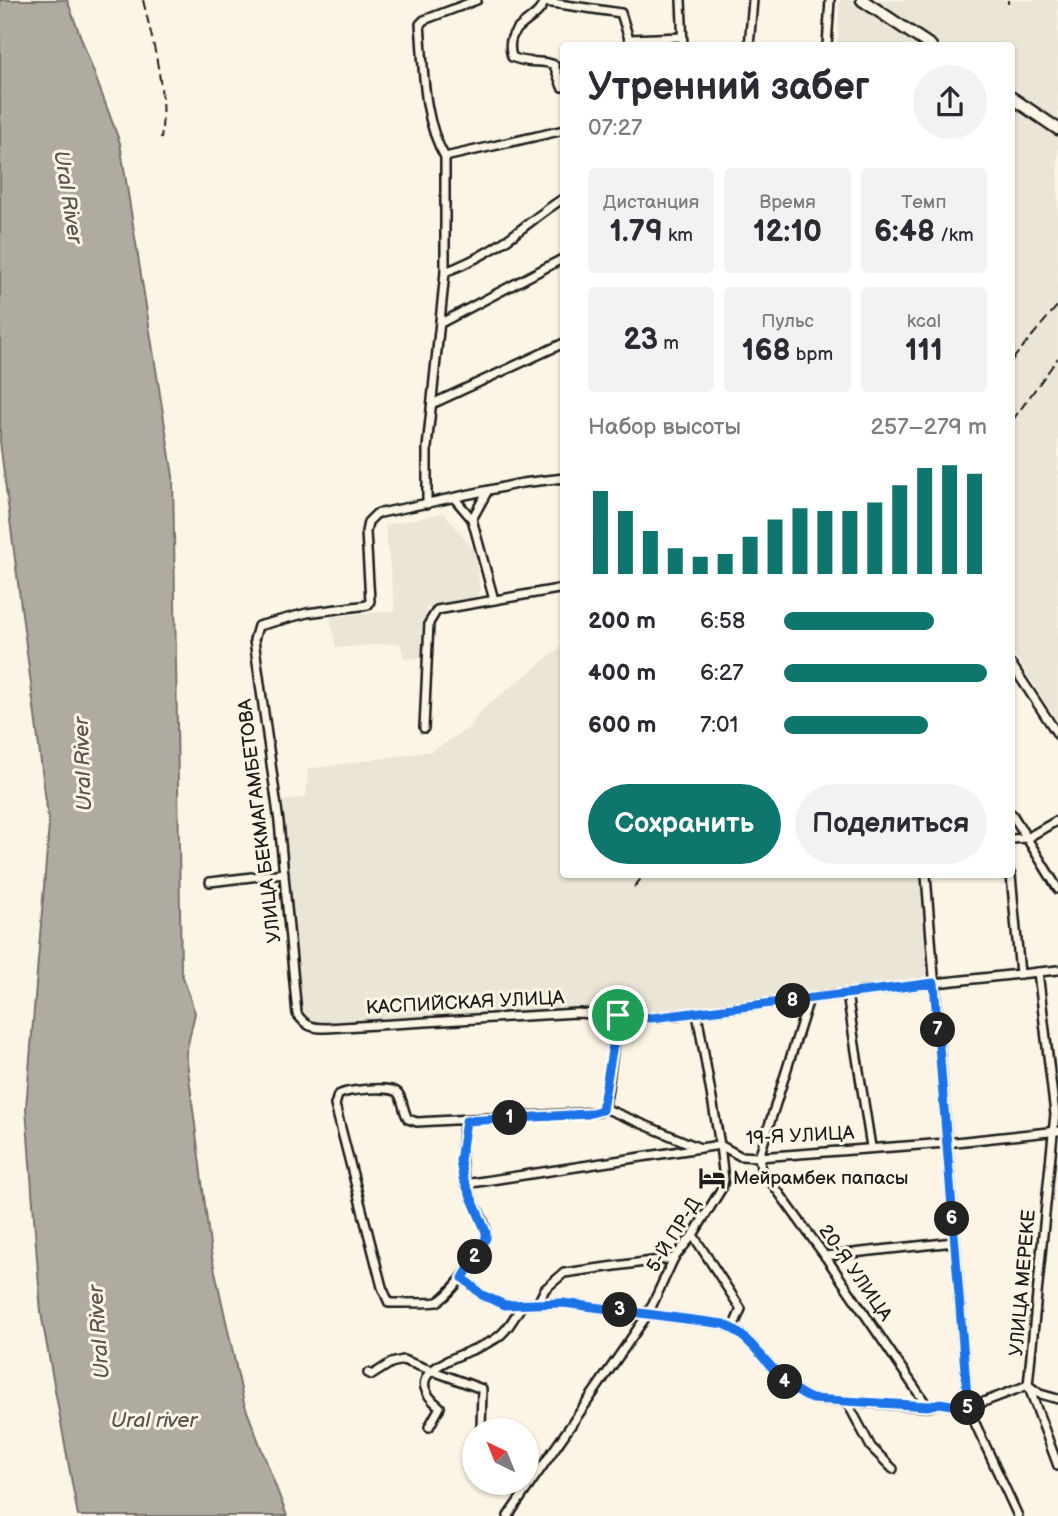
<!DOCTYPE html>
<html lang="ru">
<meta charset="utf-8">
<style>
:root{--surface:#fff;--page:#f2f2f3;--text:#2b2b33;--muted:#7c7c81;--accent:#0f766e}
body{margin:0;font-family:"Balsamiq Sans",sans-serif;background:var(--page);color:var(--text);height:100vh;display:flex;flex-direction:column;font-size:26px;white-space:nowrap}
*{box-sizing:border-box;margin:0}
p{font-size:23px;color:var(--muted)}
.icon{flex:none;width:38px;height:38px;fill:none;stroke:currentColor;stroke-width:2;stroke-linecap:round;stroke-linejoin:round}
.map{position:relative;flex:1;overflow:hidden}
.panel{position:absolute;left:560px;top:42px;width:455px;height:836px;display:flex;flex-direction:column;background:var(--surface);border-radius:7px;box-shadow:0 2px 5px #0004}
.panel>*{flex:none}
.needle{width:46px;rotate:317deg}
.buttons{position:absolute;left:462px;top:1418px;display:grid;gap:14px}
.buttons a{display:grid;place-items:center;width:77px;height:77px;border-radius:50%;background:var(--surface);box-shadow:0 2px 5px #0004;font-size:35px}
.pin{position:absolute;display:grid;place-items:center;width:60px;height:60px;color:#fff;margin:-30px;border:4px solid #fff;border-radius:50%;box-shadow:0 2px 7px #0007}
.km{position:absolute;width:35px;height:35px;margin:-18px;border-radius:50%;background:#222;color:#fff;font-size:19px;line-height:35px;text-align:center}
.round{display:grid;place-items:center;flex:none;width:74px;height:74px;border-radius:37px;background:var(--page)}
.head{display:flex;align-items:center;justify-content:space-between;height:119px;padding:0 28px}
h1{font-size:38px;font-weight:800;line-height:52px}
.figures{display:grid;grid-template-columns:repeat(3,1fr);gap:10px;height:119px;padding:7px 28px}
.figures div{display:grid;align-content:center;border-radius:7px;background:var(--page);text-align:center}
.figures b{font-size:30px;font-weight:800}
.figures small{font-size:19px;font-weight:400}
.figures p{font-size:19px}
.chart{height:196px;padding:14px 28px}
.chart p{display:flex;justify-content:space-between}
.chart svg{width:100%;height:126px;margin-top:7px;stroke:var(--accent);stroke-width:6}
.action{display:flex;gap:14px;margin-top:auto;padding:14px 28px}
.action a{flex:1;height:80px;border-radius:42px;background:var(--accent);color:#fff;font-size:28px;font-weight:800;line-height:80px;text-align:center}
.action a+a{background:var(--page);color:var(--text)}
ul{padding:0 28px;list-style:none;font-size:23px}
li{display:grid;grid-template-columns:112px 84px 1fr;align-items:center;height:52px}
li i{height:18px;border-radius:9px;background:var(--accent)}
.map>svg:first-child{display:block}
</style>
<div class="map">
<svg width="1058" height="1516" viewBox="0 0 1058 1516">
<rect width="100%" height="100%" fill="#fcf5e5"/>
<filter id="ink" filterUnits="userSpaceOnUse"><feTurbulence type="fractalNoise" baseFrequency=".0143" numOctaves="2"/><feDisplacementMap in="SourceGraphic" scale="14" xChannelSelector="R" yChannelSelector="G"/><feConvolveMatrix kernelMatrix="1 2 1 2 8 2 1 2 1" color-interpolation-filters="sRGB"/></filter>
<g filter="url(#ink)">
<g fill="#ebe5d6">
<path d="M840,0H1058V722L1012,651V46H837Z"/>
<path d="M444,513L474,550L480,589L477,597L426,608L423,657L404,659L400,643L336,648L330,617L395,611L385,525Z"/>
<path d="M563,645L564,875H923L931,980L636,1013L578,1010L309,1024L302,1017L283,801L306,797L308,769L432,751L469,728L483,709Z"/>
</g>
<path fill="#b0aba1" stroke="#75726c" stroke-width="2" d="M0,0H67L120,143L173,476L181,971L195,1013L186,1053L211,1253L244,1403L287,1516H78L41,1313L26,1108L49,825L0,442Z"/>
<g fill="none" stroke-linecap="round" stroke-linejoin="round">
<g stroke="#1c1c1c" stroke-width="12">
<g id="minor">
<path d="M545,0C538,24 502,23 512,57C528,65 542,59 554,65L562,87"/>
<path d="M681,0L683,46"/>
<path d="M545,2L621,13L629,39L682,37"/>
<path d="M749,46L753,0"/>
<path d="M827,46L830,0"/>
<path d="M445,157C422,118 424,68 420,24L424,20L477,0"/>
<path d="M445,272C466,264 486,254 505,241C525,227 543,211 564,198"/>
<path d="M441,323L564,258"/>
<path d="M432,404L564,343"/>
<path d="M564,478L522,483L376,514L368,522L366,532L370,601L368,605L307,613L258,626L254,640L279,822L297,1014C306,1026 311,1028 326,1028L577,1013L652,1018L935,983L1058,970"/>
<path d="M487,492L472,519L494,600"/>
<path d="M455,499L472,519"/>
<path d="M427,504V448L445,272V157L564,130"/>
<path d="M1012,665L1058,735"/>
<path d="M424,728L429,623L437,610L564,588"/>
<path d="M1012,814L1058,889"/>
<path d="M1012,839L1027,838L1058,820"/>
<path d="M926,875L968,1408L1018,1516"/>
<path d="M1011,875L1020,974"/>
<path d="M210,882L284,873"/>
<path d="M1038,972L1055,1114L1028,1385L1058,1466"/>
<path d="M847,994L871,1147"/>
<path d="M809,999L759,1157L761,1168L825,1256L928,1407"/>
<path d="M604,1108L700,1148"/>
<path d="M465,1120C460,1152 458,1169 472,1199C476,1209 486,1222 486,1233C487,1248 451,1295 437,1302C433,1303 395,1303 389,1303L382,1287L335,1105L338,1095C347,1090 390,1085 398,1093C403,1099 403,1111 408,1119L417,1122L599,1112L604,1108L607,1095L618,1015"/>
<path d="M465,1184L720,1145L740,1156L759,1157L946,1143L1058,1131"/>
<path d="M693,1235L741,1309L733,1328"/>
<path d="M825,1256L954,1242"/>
<path d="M463,1278L482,1295L505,1305L563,1303L724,1324C760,1341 774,1384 812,1399L928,1407L940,1403L968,1408L1028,1385L1040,1394L1058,1399"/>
<path d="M538,1303L545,1289L564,1273L674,1258"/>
<path d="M368,1373L372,1375L391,1363L403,1360L482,1389L481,1430"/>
<path d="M847,1402L871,1447L893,1469"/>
<path d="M429,1427L440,1407C391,1368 472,1355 495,1339C507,1332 515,1316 522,1305"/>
<path d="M508,1516L648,1314L674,1258L693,1235L722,1188L724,1180L720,1145L697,1013"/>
</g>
</g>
<g stroke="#1c1c1c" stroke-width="15">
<g id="secondary">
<path d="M862,0L931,46"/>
<path d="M1012,98L1058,129"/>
</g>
</g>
<use href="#minor" stroke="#fcf5e5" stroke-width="7"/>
<use href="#secondary" stroke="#fcf5e5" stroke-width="10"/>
<g stroke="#1c1c1c" stroke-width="2" stroke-dasharray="10 5" stroke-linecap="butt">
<path d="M143,0C154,47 167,91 161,139"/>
<path d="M1008,0V4"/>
<path d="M1012,360L1058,305"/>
<path d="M1012,421L1058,358"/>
<path d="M634,887L644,875"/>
</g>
</g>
</g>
<g fill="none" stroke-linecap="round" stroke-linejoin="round" filter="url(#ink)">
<g stroke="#fff" stroke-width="14">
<path id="route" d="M934,983L968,1408L940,1403L928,1406L812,1399C774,1384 760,1341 724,1324L563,1303L505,1305L482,1295L463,1278L486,1238V1232L463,1178L460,1161L466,1121L588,1114L602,1110L618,1015L652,1018Z"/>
</g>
<use href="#route" stroke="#1a73e8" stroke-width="9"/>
</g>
<defs>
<g id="hotel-bare" transform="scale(2.1)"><path d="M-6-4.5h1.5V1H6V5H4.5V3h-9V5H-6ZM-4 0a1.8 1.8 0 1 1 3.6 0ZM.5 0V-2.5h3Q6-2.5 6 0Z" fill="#1c1c1c" stroke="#fcf5e5" stroke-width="2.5" paint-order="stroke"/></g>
</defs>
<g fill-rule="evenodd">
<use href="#hotel-bare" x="712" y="1178"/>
</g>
<g text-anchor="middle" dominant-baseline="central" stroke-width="6" stroke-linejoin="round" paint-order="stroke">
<g font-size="19" fill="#1c1c1c" stroke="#fcf5e5">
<text transform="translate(260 821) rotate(-97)">УЛИЦА БЕКМАГАМБЕТОВА</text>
<text transform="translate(465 1003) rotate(-3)">КАСПИЙСКАЯ УЛИЦА</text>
<text transform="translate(800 1136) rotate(-3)">19-Я УЛИЦА</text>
<text transform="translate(674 1235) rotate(-58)">5-Й ПР-Д</text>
<text transform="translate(855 1273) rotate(55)">20-Я УЛИЦА</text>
<text transform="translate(1023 1283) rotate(-85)">УЛИЦА МЕРЕКЕ</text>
</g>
<g font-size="19" fill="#1c1c1c" stroke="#fcf5e5" text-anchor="start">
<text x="733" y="1178">Мейрамбек папасы</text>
</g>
<g font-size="21" font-style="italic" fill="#575551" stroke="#fcf5e5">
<text transform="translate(68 197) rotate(81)">Ural River</text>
<text transform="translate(83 764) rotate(-92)">Ural River</text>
<text transform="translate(99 1332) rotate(-94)">Ural River</text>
<text x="154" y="1420">Ural river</text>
</g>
</g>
</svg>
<div class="buttons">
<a><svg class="needle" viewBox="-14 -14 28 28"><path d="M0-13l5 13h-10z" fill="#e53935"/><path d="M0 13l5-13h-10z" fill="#7c7c81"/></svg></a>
</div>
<div class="pin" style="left:618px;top:1015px;background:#1e9e55"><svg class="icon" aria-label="arrive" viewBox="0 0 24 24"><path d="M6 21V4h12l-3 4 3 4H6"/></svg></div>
<b class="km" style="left:510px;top:1118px">1</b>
<b class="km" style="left:475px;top:1257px">2</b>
<b class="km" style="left:620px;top:1310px">3</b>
<b class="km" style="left:785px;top:1382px">4</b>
<b class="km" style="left:968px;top:1408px">5</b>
<b class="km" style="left:952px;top:1219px">6</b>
<b class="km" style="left:938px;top:1030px">7</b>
<b class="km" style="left:793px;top:1001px">8</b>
<section class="panel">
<div class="head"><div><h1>Утренний забег</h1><p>07:27</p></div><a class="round"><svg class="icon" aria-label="share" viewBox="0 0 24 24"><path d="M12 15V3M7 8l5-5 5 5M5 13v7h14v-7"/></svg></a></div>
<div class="figures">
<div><p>Дистанция</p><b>1.79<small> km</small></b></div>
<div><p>Время</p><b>12:10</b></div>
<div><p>Темп</p><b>6:48<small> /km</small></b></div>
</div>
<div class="figures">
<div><b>23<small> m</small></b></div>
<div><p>Пульс</p><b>168<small> bpm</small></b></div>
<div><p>kcal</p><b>111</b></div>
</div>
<div class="chart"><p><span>Набор высоты</span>257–279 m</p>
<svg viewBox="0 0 160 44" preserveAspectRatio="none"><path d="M5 44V15M15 44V22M25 44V29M35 44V35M45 44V38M55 44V37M65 44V31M75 44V25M85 44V21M95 44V22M105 44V22M115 44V19M125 44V13M135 44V7M145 44V6M155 44V9"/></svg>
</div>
<ul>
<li><b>200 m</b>6:58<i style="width:74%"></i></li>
<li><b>400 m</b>6:27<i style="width:100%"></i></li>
<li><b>600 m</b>7:01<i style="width:71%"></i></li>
</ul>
<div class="action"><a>Сохранить</a><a>Поделиться</a></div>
</section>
</div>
